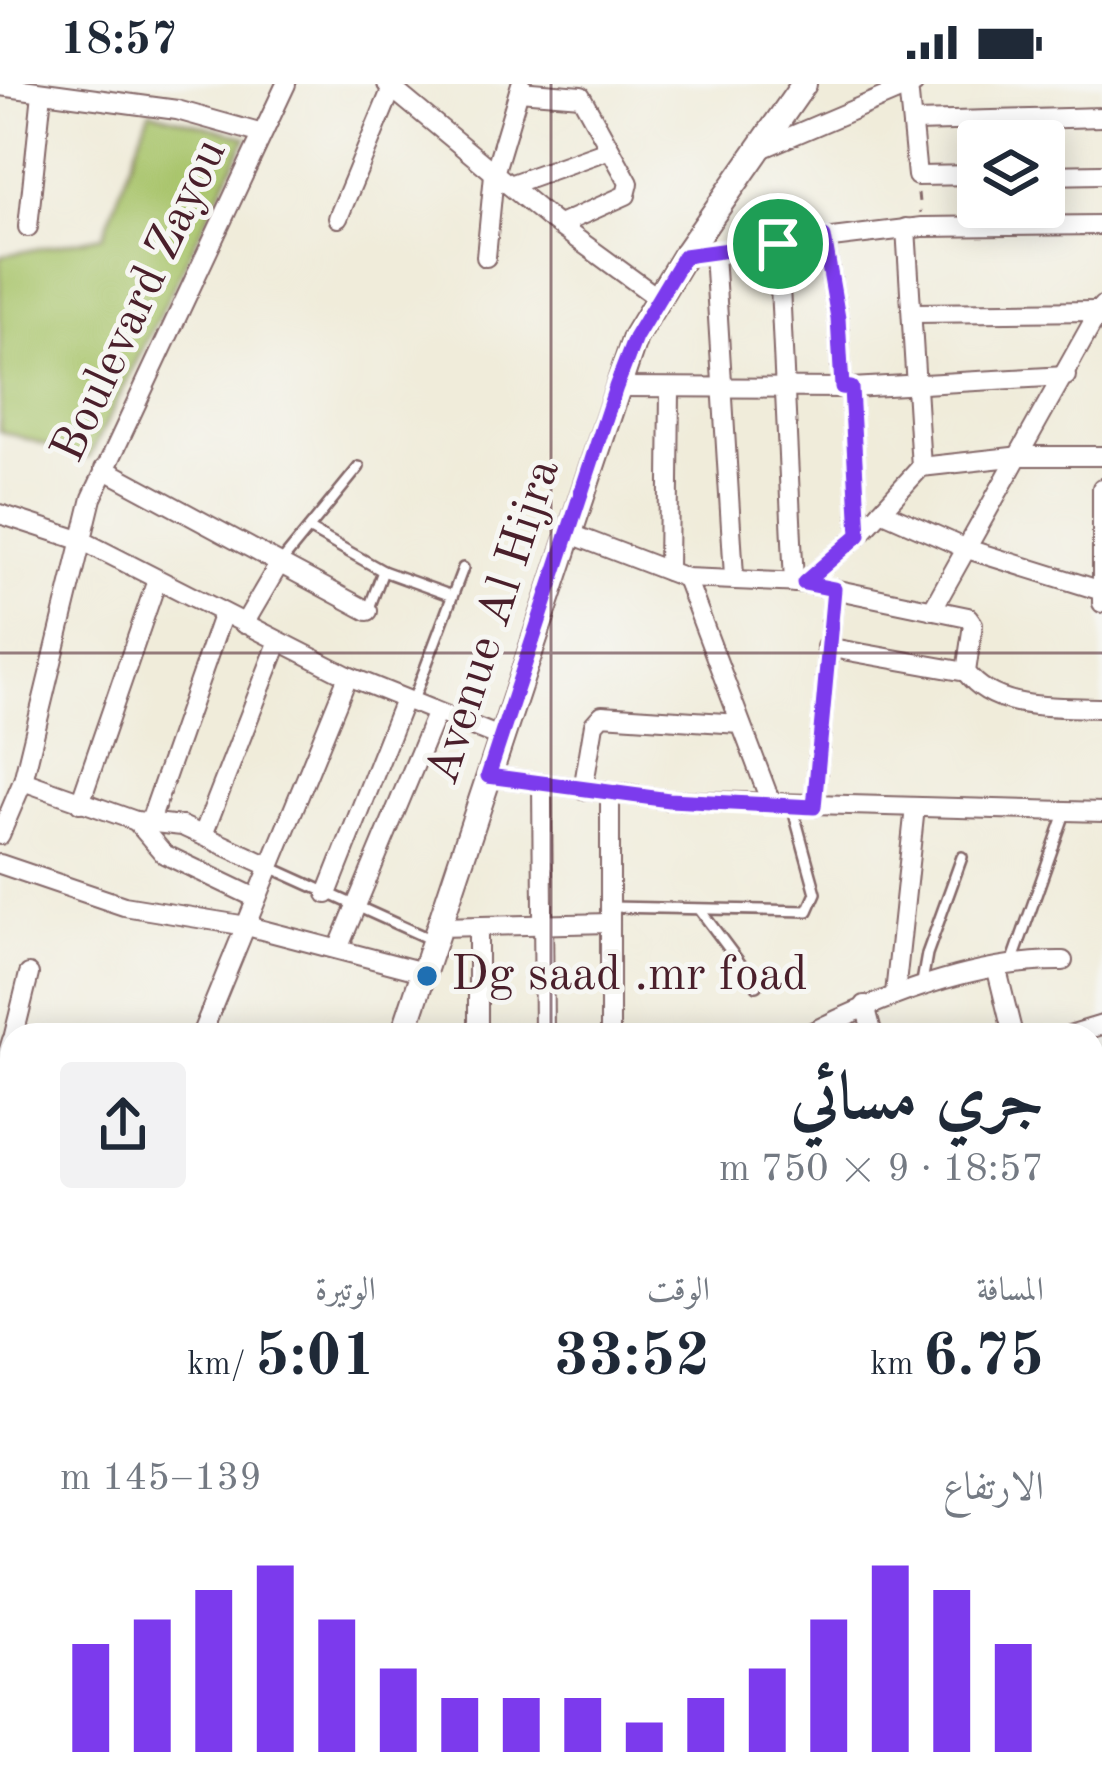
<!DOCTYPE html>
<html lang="ar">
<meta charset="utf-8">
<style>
:root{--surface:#fff;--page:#f2f2f3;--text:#1f2937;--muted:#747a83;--accent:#7c3aed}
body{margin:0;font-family:"Old Standard TT",Amiri,serif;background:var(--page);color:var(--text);direction:rtl;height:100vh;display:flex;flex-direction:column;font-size:45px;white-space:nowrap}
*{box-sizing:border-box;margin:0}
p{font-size:39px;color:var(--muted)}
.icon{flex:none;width:66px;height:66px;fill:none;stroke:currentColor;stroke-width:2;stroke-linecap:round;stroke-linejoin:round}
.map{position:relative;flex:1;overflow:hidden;direction:ltr}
.details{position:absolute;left:0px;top:939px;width:1104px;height:771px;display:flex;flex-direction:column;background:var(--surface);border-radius:36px 36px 0 0;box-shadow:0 6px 30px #0003;direction:rtl}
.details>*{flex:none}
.buttons{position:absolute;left:957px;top:36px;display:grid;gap:24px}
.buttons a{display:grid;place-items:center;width:108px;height:108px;border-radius:12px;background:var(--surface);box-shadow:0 6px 30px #0003;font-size:60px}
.pin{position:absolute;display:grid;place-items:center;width:102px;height:102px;color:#fff;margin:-51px;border:6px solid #fff;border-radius:50%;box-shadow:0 3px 12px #0007}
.round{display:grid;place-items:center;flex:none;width:126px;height:126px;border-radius:12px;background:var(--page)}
.head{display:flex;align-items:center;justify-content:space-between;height:204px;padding:0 60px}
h1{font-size:66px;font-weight:800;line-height:90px}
.stats{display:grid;grid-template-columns:repeat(3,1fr);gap:18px;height:204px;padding:12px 60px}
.stats div{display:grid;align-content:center}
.stats b{font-size:60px;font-weight:800}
.stats small{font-size:33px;font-weight:400}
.stats p{font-size:33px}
.chart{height:336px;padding:24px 60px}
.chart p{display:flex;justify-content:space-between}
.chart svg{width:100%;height:216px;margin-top:12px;stroke:var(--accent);stroke-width:6}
.status{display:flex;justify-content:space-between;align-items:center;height:84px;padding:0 60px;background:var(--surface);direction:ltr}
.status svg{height:33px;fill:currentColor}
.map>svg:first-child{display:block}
</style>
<div class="status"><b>18:57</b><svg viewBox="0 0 49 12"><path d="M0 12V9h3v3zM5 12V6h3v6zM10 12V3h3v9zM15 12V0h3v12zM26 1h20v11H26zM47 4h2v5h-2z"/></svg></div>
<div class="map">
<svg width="1102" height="1708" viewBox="0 0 1102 1708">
<rect width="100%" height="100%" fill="#f6f6f2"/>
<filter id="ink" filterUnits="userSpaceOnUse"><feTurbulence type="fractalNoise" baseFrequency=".00833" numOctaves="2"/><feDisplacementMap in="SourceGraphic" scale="24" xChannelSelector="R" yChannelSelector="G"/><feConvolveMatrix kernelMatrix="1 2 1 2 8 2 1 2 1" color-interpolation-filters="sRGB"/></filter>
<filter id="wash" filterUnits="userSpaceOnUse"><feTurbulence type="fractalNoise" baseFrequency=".004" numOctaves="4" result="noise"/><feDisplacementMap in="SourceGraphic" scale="48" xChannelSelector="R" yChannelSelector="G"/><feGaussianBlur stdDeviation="2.7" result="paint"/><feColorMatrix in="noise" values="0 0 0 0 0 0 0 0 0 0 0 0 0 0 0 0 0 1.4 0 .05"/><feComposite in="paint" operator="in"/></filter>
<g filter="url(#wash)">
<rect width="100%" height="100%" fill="#f0ecda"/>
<path fill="#a8c46b" stroke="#79724b" stroke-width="3" d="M150,27L247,53L89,374L0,347V172L103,152Z"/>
<g id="blocks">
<g fill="#e6abea">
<path d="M0,1359L12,1363V1390L0,1421Z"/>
<path d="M276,1698H343V1708H275Z"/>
</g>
</g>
</g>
<g filter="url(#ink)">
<use href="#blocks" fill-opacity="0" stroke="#846768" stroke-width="3"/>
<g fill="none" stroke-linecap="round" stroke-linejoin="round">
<g stroke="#846768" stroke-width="14">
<g id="lane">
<path d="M312,447L383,487L452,512"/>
<path d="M279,481L359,383"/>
<path d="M368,527L383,487"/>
<path d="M412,619L463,484"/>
<path d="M270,783L434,857"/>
<path d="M610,823L808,827L816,809L792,722"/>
<path d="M700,826L757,902"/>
<path d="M1011,882L1065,729"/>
<path d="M921,904L927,870L962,773"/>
</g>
</g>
<g stroke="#846768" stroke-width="22">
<g id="street">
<path d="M387,0L551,136L658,214"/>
<path d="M0,2L177,26L259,49"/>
<path d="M908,2L917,92L978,91"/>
<path d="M519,7L581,12L629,99L626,111L559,141"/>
<path d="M914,38L1102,33"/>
<path d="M761,65L914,0"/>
<path d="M1044,91L1102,90"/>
<path d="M509,101L610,65"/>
<path d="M338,134L392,4"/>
<path d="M28,143L42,9"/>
<path d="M906,144L921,383"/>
<path d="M824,153L838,234L842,303"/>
<path d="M778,160L794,499"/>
<path d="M714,169L734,492"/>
<path d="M684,172L922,143L1102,141"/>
<path d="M486,173L494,90L521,0"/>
<path d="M913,229L1099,227"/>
<path d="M616,303L851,304L1066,292"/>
<path d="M851,304L859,451"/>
<path d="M104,385L368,527"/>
<path d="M881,427L967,465L1102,507"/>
<path d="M0,430L83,457L348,592L502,654"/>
<path d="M571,450L686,494L804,499L968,533L973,540L966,588C995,628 1058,622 1102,624"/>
<path d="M668,487L670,307"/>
<path d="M686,494L771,719"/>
<path d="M804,499L859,451L921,383L1021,372H1102"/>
<path d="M1102,519V404"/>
<path d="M932,526L1102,222"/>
<path d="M244,540L278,482"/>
<path d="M826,563L966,588"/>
<path d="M488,692L669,716L1102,728"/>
<path d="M23,697L136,737L182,742L267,781"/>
<path d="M542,700L544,951"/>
<path d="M583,706L594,640L602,631L740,640"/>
<path d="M610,710V951"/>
<path d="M80,719L157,496"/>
<path d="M814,723L834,505"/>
<path d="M136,737L164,770L256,814"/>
<path d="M148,743L223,529"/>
<path d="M0,751L23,697L92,414L286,0"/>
<path d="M203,751L278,559"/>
<path d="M0,780L124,822L247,842L423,888"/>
<path d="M327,810L404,616"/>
<path d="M439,843L610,839"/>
<path d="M338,865L436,630"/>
<path d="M997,886L1013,951"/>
<path d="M895,910L915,723"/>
<path d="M865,921L873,951"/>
<path d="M14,951L29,890"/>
<path d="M201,951L348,592"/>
<path d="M478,951V843"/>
<path d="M806,951C880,913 979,876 1063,877"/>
<path d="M1069,951L1102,941"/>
<path d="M0,995L12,956"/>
<path d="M0,1086L12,1085"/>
<path d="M1092,1204L1102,1202"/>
<path d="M0,1277L5,1279"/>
<path d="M0,1348L12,1340"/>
</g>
</g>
<g stroke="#846768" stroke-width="28">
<path id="secondary" d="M403,951L635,253L684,172L804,0"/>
</g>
<g stroke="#846768" stroke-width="32">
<path id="primary" d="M1092,1305L1102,1301"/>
</g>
<g stroke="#846768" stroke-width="38">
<g id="highway">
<path d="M0,1567L12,1557"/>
<path d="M0,1618L12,1628"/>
<path d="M113,1698L126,1708"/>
<path d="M147,1698L160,1708"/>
<path d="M183,1698L196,1708"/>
<path d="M215,1698L229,1708"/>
</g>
</g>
<g stroke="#846768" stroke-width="3" stroke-dasharray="9 9" stroke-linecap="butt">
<path d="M918,109L920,129"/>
<path d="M308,951H313"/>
</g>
<use href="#lane" stroke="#fff" stroke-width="9"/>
<use href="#street" stroke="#fff" stroke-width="18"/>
<use href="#secondary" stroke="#fff" stroke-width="24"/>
<use href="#primary" stroke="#fff" stroke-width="27"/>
<use href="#highway" stroke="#fff" stroke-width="33"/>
</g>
</g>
<g fill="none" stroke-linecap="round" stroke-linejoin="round" filter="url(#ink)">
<g stroke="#fff" stroke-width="24">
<path id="route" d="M824,153L838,234L842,303L851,304L859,451L804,499L834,505L814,723L669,716L488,692L616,303L635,254L684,172Z"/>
</g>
<use href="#route" stroke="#7c3aed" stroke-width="15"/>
</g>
<path fill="none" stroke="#4a1f2b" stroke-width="3" stroke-opacity="0.55" d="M551,0V951M0,569H1102M0,1139H12M1092,1139H1102M551,1698V1708"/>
<circle fill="#1f6fb2" stroke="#f6f6f2" stroke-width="4.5" cx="427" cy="892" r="12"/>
<g text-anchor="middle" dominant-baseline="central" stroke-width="10" stroke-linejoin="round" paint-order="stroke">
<g font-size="48" fill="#4a1f2b" stroke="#f6f6f2">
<text transform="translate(140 217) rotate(-65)">Boulevard Zayou</text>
<text transform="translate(494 538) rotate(-72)">Avenue Al Hijra</text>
</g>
<g font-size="48" fill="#4a1f2b" stroke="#f6f6f2" text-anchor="start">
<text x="451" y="892">Dg saad .mr foad</text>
</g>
</g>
</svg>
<div class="buttons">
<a><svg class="icon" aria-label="layers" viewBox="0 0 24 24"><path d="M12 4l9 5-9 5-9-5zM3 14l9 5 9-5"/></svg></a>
</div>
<div class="pin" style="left:778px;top:160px;background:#1e9e55"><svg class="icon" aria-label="arrive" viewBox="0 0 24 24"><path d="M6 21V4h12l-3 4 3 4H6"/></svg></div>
<section class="details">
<div class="head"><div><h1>جري مسائي</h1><p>18:57 · 9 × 750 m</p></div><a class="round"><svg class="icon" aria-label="share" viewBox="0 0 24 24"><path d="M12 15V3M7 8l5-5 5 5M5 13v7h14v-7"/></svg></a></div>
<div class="stats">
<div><p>المسافة</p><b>6.75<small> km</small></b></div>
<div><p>الوقت</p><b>33:52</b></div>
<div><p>الوتيرة</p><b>5:01<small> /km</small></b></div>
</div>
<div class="chart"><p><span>الارتفاع</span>139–145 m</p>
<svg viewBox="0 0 160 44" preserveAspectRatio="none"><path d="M5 44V22M15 44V17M25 44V11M35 44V6M45 44V17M55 44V27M65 44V33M75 44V33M85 44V33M95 44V38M105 44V33M115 44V27M125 44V17M135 44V6M145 44V11M155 44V22"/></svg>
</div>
</section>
</div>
